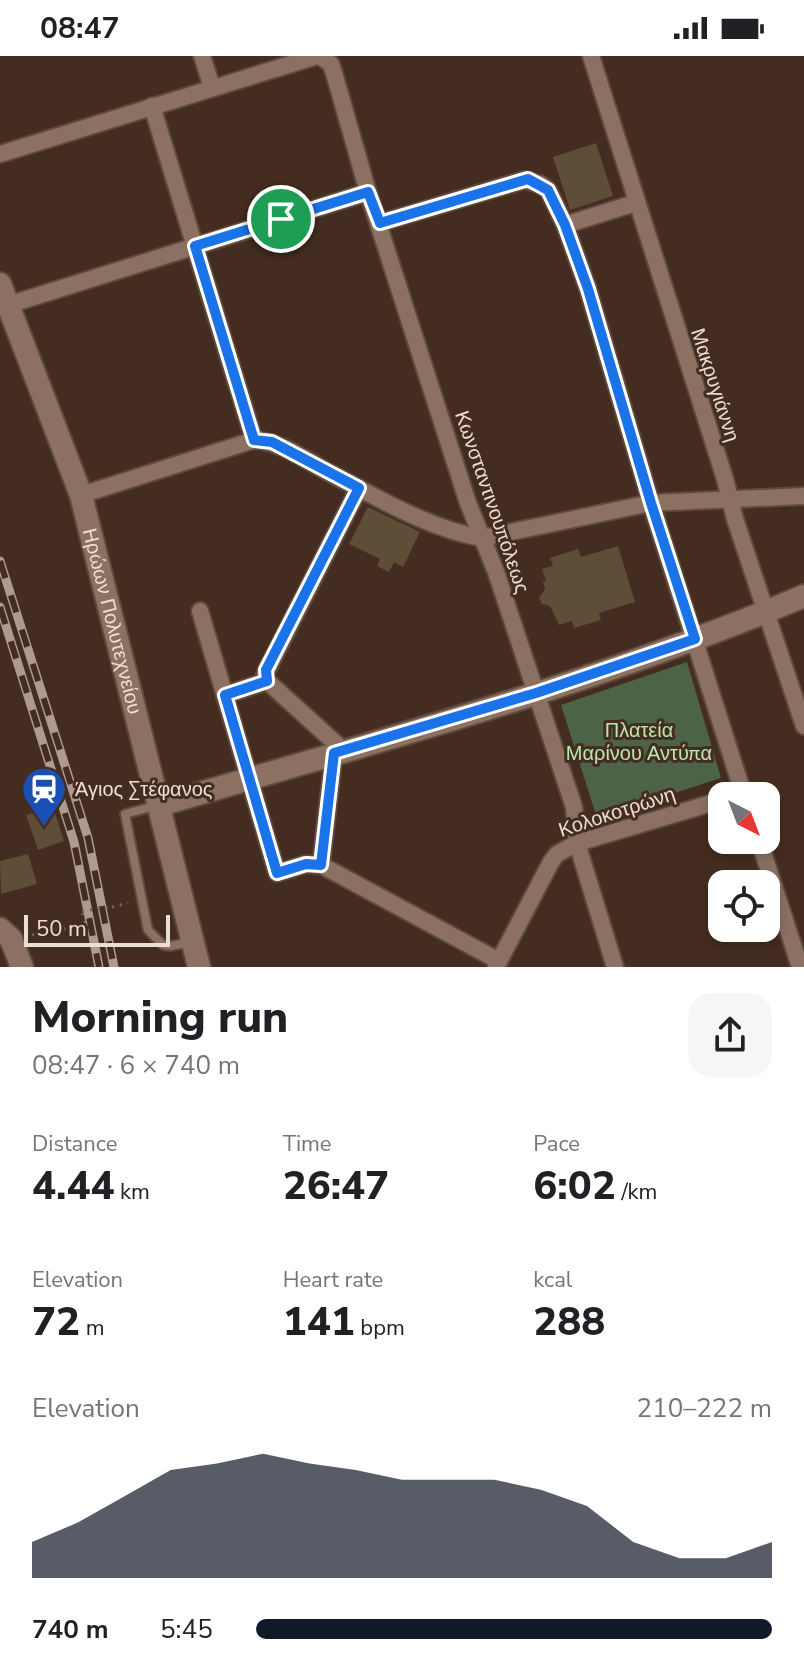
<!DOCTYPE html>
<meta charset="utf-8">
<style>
:root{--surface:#fff;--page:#f6f6f6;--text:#202124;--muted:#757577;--accent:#111827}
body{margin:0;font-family:"Nunito Sans",sans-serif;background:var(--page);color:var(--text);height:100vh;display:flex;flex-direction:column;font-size:30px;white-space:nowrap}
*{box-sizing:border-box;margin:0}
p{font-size:26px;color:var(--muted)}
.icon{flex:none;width:44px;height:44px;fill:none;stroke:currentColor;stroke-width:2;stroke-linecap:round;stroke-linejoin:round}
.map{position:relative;height:911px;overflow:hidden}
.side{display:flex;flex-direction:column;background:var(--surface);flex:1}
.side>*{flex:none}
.needle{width:52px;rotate:138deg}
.fabs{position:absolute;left:708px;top:726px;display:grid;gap:16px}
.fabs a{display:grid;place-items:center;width:72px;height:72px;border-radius:16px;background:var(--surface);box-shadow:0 4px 12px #0003;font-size:40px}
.scale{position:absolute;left:24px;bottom:20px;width:146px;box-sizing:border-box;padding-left:8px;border:4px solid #edded5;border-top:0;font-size:22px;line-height:28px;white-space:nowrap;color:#edded5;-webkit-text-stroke:6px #442d20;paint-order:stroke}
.pin{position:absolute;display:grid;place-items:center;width:68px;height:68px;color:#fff;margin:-34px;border:4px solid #fff;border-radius:50%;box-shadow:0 2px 8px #0007}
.round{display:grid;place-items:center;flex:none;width:84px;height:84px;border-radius:24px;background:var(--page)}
.headline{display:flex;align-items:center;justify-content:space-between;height:136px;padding:0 32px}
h1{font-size:44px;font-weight:800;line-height:60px}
.stats{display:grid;grid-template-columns:repeat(3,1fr);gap:12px;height:136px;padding:8px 32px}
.stats div{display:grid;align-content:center}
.stats b{font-size:40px;font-weight:800}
.stats small{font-size:22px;font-weight:400}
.stats p{font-size:22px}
.chart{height:224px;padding:16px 32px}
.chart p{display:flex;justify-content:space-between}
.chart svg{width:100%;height:144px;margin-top:8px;fill:var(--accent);opacity:.7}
ul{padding:0 32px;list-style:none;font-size:26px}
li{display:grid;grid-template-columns:128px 96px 1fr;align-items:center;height:60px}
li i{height:20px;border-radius:10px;background:var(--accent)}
.status{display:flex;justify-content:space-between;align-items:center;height:56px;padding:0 40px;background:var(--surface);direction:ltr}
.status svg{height:22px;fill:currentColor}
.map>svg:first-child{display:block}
</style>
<div class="status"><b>08:47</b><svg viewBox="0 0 49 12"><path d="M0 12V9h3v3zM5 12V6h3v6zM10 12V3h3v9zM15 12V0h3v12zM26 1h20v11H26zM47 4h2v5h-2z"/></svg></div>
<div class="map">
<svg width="804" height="911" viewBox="0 0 804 911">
<rect width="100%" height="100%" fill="#442d20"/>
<path fill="#4c6346" d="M687,606L721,722L597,762L561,649Z"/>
<g fill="#5e4d37">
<path d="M596,87L613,140L570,154L553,101Z"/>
<path d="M368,451L420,476L403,511L394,506L389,516L377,510L380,503L349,488Z"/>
<path d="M618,490L635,546L599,557L601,564L574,572L572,565L559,569L550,550L542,548L539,542L545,533L543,526L546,525L542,513L553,510L550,502L578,493L581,501Z"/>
<path d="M53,751L64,785L38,794L26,759Z"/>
<path d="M28,798L37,828L1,838L0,805Z"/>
</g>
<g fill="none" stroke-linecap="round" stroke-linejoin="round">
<g stroke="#5d493d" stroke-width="12">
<path id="lane" d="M155,750L125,758L148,874L163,889L171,890L190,886"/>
</g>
<g stroke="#5d493d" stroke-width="20">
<g id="street">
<path d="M202,0L212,31"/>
<path d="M320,0L331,8L334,17L368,136L468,447L496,516L574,751L577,787L615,911"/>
<path d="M591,0L725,423L735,463L804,670"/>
<path d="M152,50L254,384"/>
<path d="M0,98L317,0"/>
<path d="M380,167L524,124L540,128L548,134L565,169L588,233L651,447L744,740"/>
<path d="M565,169L635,147"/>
<path d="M8,249L368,136"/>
<path d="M81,439L254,384C282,386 304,403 328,416C376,441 429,473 482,482L651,447L804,440"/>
<path d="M200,555L277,817L306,808L321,809L499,905"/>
<path d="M225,639L267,625"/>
<path d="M343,694L267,625L265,618L359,432"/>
<path d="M759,784L800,911"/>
<path d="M321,809L334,697"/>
<path d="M496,911L551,806L557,798L577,787L722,744"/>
</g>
</g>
<g stroke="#5d493d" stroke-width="26">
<g id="secondary">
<path id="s1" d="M0,228L81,439L199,911"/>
<path d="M160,749C376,685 596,628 804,540"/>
<path d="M0,873L11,883L22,911"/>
</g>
</g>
<g stroke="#796459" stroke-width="3" stroke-dasharray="2 6" stroke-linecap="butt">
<path d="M112,851L128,847"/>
<path d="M32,879L85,869L82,855"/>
</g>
<use href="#lane" stroke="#8c7162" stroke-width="8"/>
<use href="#street" stroke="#8c7162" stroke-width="16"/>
<use href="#secondary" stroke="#8c7162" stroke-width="22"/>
<g stroke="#ad9b90" stroke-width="9">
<g id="rail">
<path d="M0,505L88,782L114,911"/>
<path d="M0,551L74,786L99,911"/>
</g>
</g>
<use href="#rail" stroke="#442d20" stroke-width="6" stroke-dasharray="18" stroke-linecap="butt"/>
<path stroke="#796459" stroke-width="3" stroke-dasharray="2 6" stroke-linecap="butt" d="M82,855L112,851"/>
</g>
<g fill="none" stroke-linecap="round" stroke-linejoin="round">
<g stroke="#fff" stroke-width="16">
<path id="route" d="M528,123L548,134L565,169L588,233L651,447L695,583L536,637L334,697L321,809L306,808L277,817L225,639L267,625L266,614L359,432L272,386L254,384L195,190L368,136L380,167Z"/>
</g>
<use href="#route" stroke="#1a73e8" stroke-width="10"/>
</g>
<defs>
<g id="station-pin" transform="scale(2.3)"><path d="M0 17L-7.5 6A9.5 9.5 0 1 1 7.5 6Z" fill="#1a4fb4" stroke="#442d20"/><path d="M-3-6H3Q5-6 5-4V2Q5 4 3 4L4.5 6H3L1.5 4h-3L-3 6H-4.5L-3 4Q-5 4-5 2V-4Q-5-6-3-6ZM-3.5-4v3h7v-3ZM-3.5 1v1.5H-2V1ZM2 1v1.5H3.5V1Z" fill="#fff"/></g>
</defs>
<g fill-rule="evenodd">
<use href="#station-pin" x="44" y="733"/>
</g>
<g text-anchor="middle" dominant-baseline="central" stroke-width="6" stroke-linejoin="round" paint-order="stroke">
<g font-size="20" fill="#edded5" stroke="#442d20">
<text transform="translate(715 329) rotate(72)">Μακρυγιάννη</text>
<text transform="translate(492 446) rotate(71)">Κωνσταντινουπόλεως</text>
<text stroke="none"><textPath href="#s1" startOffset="356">Ηρώων Πολυτεχνείου</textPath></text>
<text transform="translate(617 756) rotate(-18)">Κολοκοτρώνη</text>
</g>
<g font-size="20" fill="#b9e6ad" stroke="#442d20">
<text x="639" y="674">Πλατεία<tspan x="639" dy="23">Μαρίνου Αντύπα</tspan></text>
</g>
<g font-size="20" fill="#edded5" stroke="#442d20" text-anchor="start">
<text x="75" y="733">Άγιος Στέφανος</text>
</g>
</g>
</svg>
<div class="fabs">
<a><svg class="needle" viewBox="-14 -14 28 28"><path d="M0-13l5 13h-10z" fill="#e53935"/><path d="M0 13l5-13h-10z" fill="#757577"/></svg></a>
<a><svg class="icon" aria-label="locate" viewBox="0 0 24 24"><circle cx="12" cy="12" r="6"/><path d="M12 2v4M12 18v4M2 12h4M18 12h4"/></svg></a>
</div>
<div class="scale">50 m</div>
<div class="pin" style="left:281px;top:163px;background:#1e9e55"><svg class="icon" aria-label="arrive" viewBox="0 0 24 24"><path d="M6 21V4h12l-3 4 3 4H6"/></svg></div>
</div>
<section class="side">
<div class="headline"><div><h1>Morning run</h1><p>08:47 · 6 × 740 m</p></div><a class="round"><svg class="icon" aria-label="share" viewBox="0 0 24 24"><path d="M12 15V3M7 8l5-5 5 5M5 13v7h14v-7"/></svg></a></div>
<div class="stats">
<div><p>Distance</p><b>4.44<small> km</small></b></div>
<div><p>Time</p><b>26:47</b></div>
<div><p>Pace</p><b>6:02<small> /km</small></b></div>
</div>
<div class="stats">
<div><p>Elevation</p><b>72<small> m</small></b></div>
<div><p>Heart rate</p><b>141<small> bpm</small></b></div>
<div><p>kcal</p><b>288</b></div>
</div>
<div class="chart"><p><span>Elevation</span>210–222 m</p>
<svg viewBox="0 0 160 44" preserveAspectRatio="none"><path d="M0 44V33L10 27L20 19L30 11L40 9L50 6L60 9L70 11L80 14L90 14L100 14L110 17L120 22L130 33L140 38L150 38L160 33V44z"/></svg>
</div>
<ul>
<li><b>740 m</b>5:45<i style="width:100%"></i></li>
</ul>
</section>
